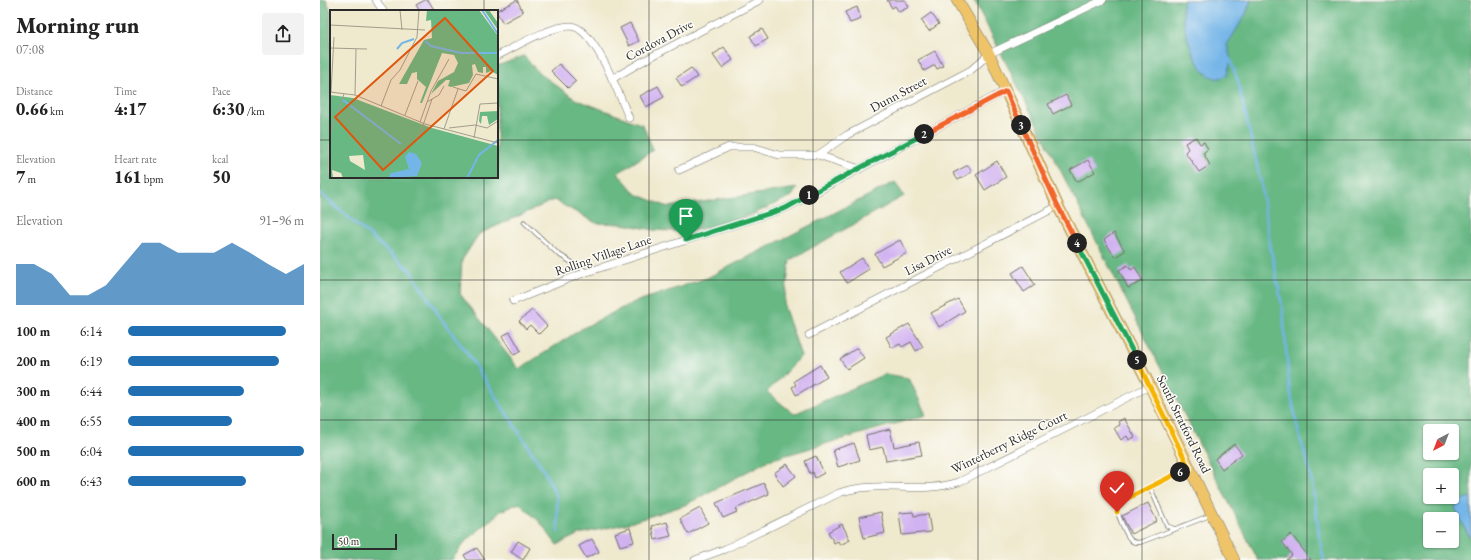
<!DOCTYPE html>
<meta charset="utf-8">
<style>
:root{--surface:#fff;--page:#f2f2f2;--text:#222;--muted:#767676;--accent:#1f6fb2}
body{margin:0;font-family:"EB Garamond",serif;background:var(--page);color:var(--text);height:100vh;display:flex;flex-direction:column;font-size:15px;white-space:nowrap}
*{box-sizing:border-box;margin:0}
p{font-size:13px;color:var(--muted)}
.icon{flex:none;width:22px;height:22px;fill:none;stroke:currentColor;stroke-width:2;stroke-linecap:round;stroke-linejoin:round}
.map{position:relative;flex:1;overflow:hidden}
.details{display:flex;flex-direction:column;background:var(--surface);width:320px}
.details>*{flex:none}
.needle{width:26px;rotate:222deg}
.controls{position:absolute;left:1103px;top:424px;display:grid;gap:8px}
.controls a{display:grid;place-items:center;width:36px;height:36px;border-radius:4px;background:var(--surface);box-shadow:0 1px 3px #0004;font-size:20px}
.scale{position:absolute;left:12px;bottom:10px;width:65px;box-sizing:border-box;padding-left:4px;border:2px solid #2b2b2b;border-top:0;font-size:11px;line-height:14px;white-space:nowrap;color:#2b2b2b;-webkit-text-stroke:3px #fdfcf7;paint-order:stroke}
.pin{position:absolute;display:grid;place-items:center;width:34px;height:34px;color:#fff;margin:-41px -17px;border-radius:50% 50% 50% 0;rotate:-45deg;box-shadow:0 0 4px #0007}
.pin .icon{rotate:45deg}
.km{position:absolute;width:20px;height:20px;margin:-10px;border-radius:50%;background:#222;color:#fff;font-size:11px;line-height:20px;text-align:center}
.round{display:grid;place-items:center;flex:none;width:42px;height:42px;border-radius:4px;background:var(--page)}
.head{display:flex;align-items:center;justify-content:space-between;height:68px;padding:0 16px}
h1{font-size:22px;font-weight:800;line-height:30px}
.stats{display:grid;grid-template-columns:repeat(3,1fr);gap:6px;height:68px;padding:4px 16px}
.stats div{display:grid;align-content:center}
.stats b{font-size:17px;font-weight:800}
.stats small{font-size:11px;font-weight:400}
.stats p{font-size:11px}
.chart{height:112px;padding:8px 16px}
.chart p{display:flex;justify-content:space-between}
.chart svg{width:100%;height:72px;margin-top:4px;fill:var(--accent);opacity:.7}
ul{padding:0 16px;list-style:none;font-size:13px}
li{display:grid;grid-template-columns:64px 48px 1fr;align-items:center;height:30px}
li i{height:10px;border-radius:5px;background:var(--accent)}
main{display:flex;flex:1;min-height:0}
.map>svg:first-child{display:block}
</style>
<main>
<section class="details">
<div class="head"><div><h1>Morning run</h1><p>07:08</p></div><a class="round"><svg class="icon" aria-label="share" viewBox="0 0 24 24"><path d="M12 15V3M7 8l5-5 5 5M5 13v7h14v-7"/></svg></a></div>
<div class="stats">
<div><p>Distance</p><b>0.66<small> km</small></b></div>
<div><p>Time</p><b>4:17</b></div>
<div><p>Pace</p><b>6:30<small> /km</small></b></div>
</div>
<div class="stats">
<div><p>Elevation</p><b>7<small> m</small></b></div>
<div><p>Heart rate</p><b>161<small> bpm</small></b></div>
<div><p>kcal</p><b>50</b></div>
</div>
<div class="chart"><p><span>Elevation</span>91–96 m</p>
<svg viewBox="0 0 160 44" preserveAspectRatio="none"><path d="M0 44V19L10 19L20 25L30 38L40 38L50 32L60 19L70 6L80 6L90 12L100 12L110 12L120 6L130 12L140 19L150 25L160 19V44z"/></svg>
</div>
<ul>
<li><b>100 m</b>6:14<i style="width:90%"></i></li>
<li><b>200 m</b>6:19<i style="width:86%"></i></li>
<li><b>300 m</b>6:44<i style="width:66%"></i></li>
<li><b>400 m</b>6:55<i style="width:59%"></i></li>
<li><b>500 m</b>6:04<i style="width:100%"></i></li>
<li><b>600 m</b>6:43<i style="width:67%"></i></li>
</ul>
</section>
<div class="map">
<svg width="1151" height="560" viewBox="0 0 1151 560">
<rect width="100%" height="100%" fill="#fdfcf7"/>
<filter id="ink" filterUnits="userSpaceOnUse"><feTurbulence type="fractalNoise" baseFrequency=".025" numOctaves="2"/><feDisplacementMap in="SourceGraphic" scale="8" xChannelSelector="R" yChannelSelector="G"/><feConvolveMatrix kernelMatrix="1 2 1 2 8 2 1 2 1" color-interpolation-filters="sRGB"/></filter>
<filter id="wash" filterUnits="userSpaceOnUse"><feTurbulence type="fractalNoise" baseFrequency=".012" numOctaves="4" result="noise"/><feDisplacementMap in="SourceGraphic" scale="16" xChannelSelector="R" yChannelSelector="G"/><feGaussianBlur stdDeviation="0.9" result="paint"/><feColorMatrix in="noise" values="0 0 0 0 0 0 0 0 0 0 0 0 0 0 0 0 0 1.4 0 .05"/><feComposite in="paint" operator="in"/></filter>
<g filter="url(#wash)">
<rect width="100%" height="100%" fill="#efe9ce"/>
<g fill="#68b884" stroke="#4a7258" fill-rule="evenodd">
<path d="M0,0H6L11,12V177H177V66L204,56L218,72L255,99L323,125L333,150L298,173L316,194L348,207L477,188L472,196L431,215L369,232L334,230L303,224L276,223L234,200L159,234L142,260L140,294L199,369L263,328L312,303L387,278L575,182L584,196L470,260L464,306L481,356L447,392L474,414L565,374L589,378L606,415L449,460L365,505L309,523L259,534L237,545L220,522L199,503L181,511L144,543L132,560H0Z"/>
<path d="M654,0H1151V560H938ZM1110,431H1132V453H1110ZM1110,475H1132V497H1110ZM1110,519H1132V541H1110Z"/>
</g>
<g fill="#74b5e8" stroke="#50708a">
<path d="M864,0H931L926,14L907,45L911,60L907,75C880,93 863,30 863,13C862,9 863,4 864,0Z"/>
<path d="M1151,497V537L1149,536L1135,508C1138,500 1143,499 1151,497Z"/>
</g>
<g fill="none" stroke-linecap="round" stroke-linejoin="round">
<g stroke="#74b5e8" stroke-width="2.5">
<path d="M910,59L918,81L941,183L950,245L963,310L969,385L979,435L988,463L994,495L1000,541L1004,560"/>
<path d="M0,193L90,270L122,320L147,353L223,469L237,497L238,532"/>
</g>
</g>
<g id="blocks">
<g fill="#d1b2f1">
<path d="M105,0H108L115,11H100L96,5Z"/>
<path d="M197,0L203,12L183,23L176,11Z"/>
<path d="M567,0H585L589,7L579,12L575,6L572,8Z"/>
<path d="M537,7L541,19L530,23L525,12Z"/>
<path d="M611,13L619,24L609,31L601,20Z"/>
<path d="M310,23L319,41L309,46L300,28Z"/>
<path d="M442,29L448,39L436,46L430,36Z"/>
<path d="M404,47L413,60L402,68L393,55Z"/>
<path d="M615,51L623,66L617,69L615,65L604,71L598,60Z"/>
<path d="M239,64L256,81L248,88L231,71Z"/>
<path d="M371,68L377,77L362,87L356,78Z"/>
<path d="M338,86L344,97L326,107L320,96Z"/>
<path d="M746,95L751,105L733,114L728,104Z"/>
<path d="M876,137L880,144L884,142L888,149L883,153L890,165L879,172L865,152L868,149L865,143Z"/>
<path d="M768,160L775,172L757,182L750,170Z"/>
<path d="M677,161L686,177L665,190L656,175Z"/>
<path d="M648,165L652,172L638,180L633,173Z"/>
<path d="M794,233L805,251L795,257L784,240Z"/>
<path d="M580,240L587,253L562,266L555,254Z"/>
<path d="M542,258L549,269L527,283L520,272Z"/>
<path d="M808,265L811,270L815,267L823,281L808,288L799,270Z"/>
<path d="M703,266L715,285L704,292L692,273Z"/>
<path d="M638,299L645,311L619,327L611,313Z"/>
<path d="M212,310L227,326L219,334L210,325L206,329L199,321Z"/>
<path d="M589,324L603,347L596,351L591,342L582,347L580,344L572,348L566,337Z"/>
<path d="M190,332L201,351L194,355L182,336Z"/>
<path d="M537,348L544,358L527,369L520,359Z"/>
<path d="M500,365L507,377L476,395L472,387L476,385L474,381Z"/>
<path d="M804,418L815,437L809,440L807,436L801,440L794,428L800,425L798,422Z"/>
<path d="M570,429L574,447L599,442L602,455L566,461L563,447L549,450L546,435Z"/>
<path d="M534,443L540,460L518,467L513,450Z"/>
<path d="M914,444L922,454L902,469L895,459Z"/>
<path d="M496,456L504,473L495,478L493,472L490,474L485,461Z"/>
<path d="M467,464L476,476L463,486L454,473Z"/>
<path d="M444,483L449,494L415,509L417,512L403,518L396,503Z"/>
<path d="M828,503L837,521L811,534L802,516Z"/>
<path d="M380,508L388,523L368,534L360,519Z"/>
<path d="M561,512L565,533L544,538L539,517Z"/>
<path d="M593,512L594,516L608,514L611,532L582,535L579,513Z"/>
<path d="M347,522L351,536L335,540L332,526Z"/>
<path d="M522,524L530,540L520,545L518,541L514,543L508,532Z"/>
<path d="M310,528L314,542L300,546L295,533Z"/>
<path d="M971,534L991,560H966L972,555L962,542Z"/>
<path d="M272,539L279,552L266,558L259,546Z"/>
<path d="M198,541L210,548L203,560L191,552Z"/>
<path d="M157,548L165,560H147L144,555Z"/>
</g>
</g>
</g>
<g filter="url(#ink)">
<use href="#blocks" fill-opacity="0" stroke="#706e64" stroke-width="1"/>
<g fill="none" stroke-linecap="round" stroke-linejoin="round">
<g stroke="#706e64" stroke-width="5">
<g id="lane">
<path d="M204,222L238,254L266,271"/>
<path d="M867,469L830,487L847,526L855,529L891,515"/>
<path d="M830,487C822,491 800,500 797,507C796,511 806,535 810,539C813,543 817,543 821,542L855,529"/>
</g>
</g>
<g stroke="#706e64" stroke-width="8">
<g id="street">
<path d="M56,0L63,11"/>
<path d="M177,56C197,46 227,27 250,26C274,26 300,97 309,118"/>
<path d="M292,79L325,60L440,0"/>
<path d="M498,155L527,135L651,70L669,54L783,0"/>
<path d="M359,170L409,147H433L459,155H498L540,169"/>
<path d="M193,301L261,274L466,208L685,91"/>
<path d="M489,335L738,206"/>
<path d="M375,560L405,549L519,493C558,479 599,495 639,482L830,386"/>
</g>
</g>
<g stroke="#706e64" stroke-width="12">
<path id="primary" d="M637,0L669,54L738,206L830,386L914,560"/>
</g>
<use href="#lane" stroke="#fff" stroke-width="3.5"/>
<use href="#street" stroke="#fff" stroke-width="7"/>
<use href="#primary" stroke="#efc469" stroke-width="11"/>
</g>
</g>
<g fill="none" stroke-linecap="round" stroke-linejoin="round" filter="url(#ink)">
<g stroke="#fff" stroke-width="8">
<path id="split-1" d="M366,240L466,208L489,195"/>
</g>
<g stroke="#fff" stroke-width="8">
<path id="split-2" d="M489,195L604,134"/>
</g>
<g stroke="#fff" stroke-width="8">
<path id="split-3" d="M604,134L686,91L701,125"/>
</g>
<g stroke="#fff" stroke-width="8">
<path id="split-4" d="M701,125L738,206L757,243"/>
</g>
<g stroke="#fff" stroke-width="8">
<path id="split-5" d="M757,243L817,360"/>
</g>
<g stroke="#fff" stroke-width="8">
<path id="split-6" d="M817,360L869,468L860,472"/>
</g>
<g stroke="#fff" stroke-width="8">
<path id="split-7" d="M797,512L798,506L802,501L860,472"/>
</g>
<use href="#split-1" stroke="#22a559" stroke-width="5"/>
<use href="#split-2" stroke="#22a559" stroke-width="5"/>
<use href="#split-3" stroke="#f0652b" stroke-width="5"/>
<use href="#split-4" stroke="#f0652b" stroke-width="5"/>
<use href="#split-5" stroke="#22a559" stroke-width="5"/>
<use href="#split-6" stroke="#f5b400" stroke-width="5"/>
<use href="#split-7" stroke="#f5b400" stroke-width="5"/>
</g>
<path fill="none" stroke="#2b2b2b" stroke-width="1" stroke-opacity="0.55" d="M164,0V11M329,0V560M493,0V560M658,0V560M822,0V560M987,0V560M0,140H11M177,140H1151M164,177V560M0,280H1151M0,420H1151"/>
<g text-anchor="middle" dominant-baseline="central" stroke-width="3" stroke-linejoin="round" paint-order="stroke">
<g font-size="13" fill="#2b2b2b" stroke="#fdfcf7">
<text transform="translate(339 40) rotate(-28)">Cordova Drive</text>
<text transform="translate(578 94) rotate(-28)">Dunn Street</text>
<text transform="translate(283 255) rotate(-19)">Rolling Village Lane</text>
<text transform="translate(608 260) rotate(-27)">Lisa Drive</text>
<text transform="translate(864 424) rotate(64)">South Stratford Road</text>
<text transform="translate(689 442) rotate(-26)">Winterberry Ridge Court</text>
</g>
</g>
<g transform="translate(10 10)">
<rect width="168" height="168" fill="#efe9ce"/>
<path d="M97,0H149L168,26V65L161,61L156,63V57H153V63L148,62L145,54L142,55L143,65L139,73L121,77L118,76L120,70H116L101,84L108,71L124,62L128,53L124,45L112,43L92,93H90L96,77L87,69V62L82,63L77,74H69L94,30L102,28L101,10L96,11ZM154,0H159L168,13V20ZM0,85L23,88L102,118L168,136V168H13L11,163L2,160L3,168H0ZM33,145L35,160L20,151L19,146ZM168,101V109L159,115L157,106H152L151,114L149,111L150,102Z" fill="#68b884" fill-rule="evenodd"/>
<path d="M79,142L86,144L92,153L87,166L58,168L61,163L79,159L75,147Z" fill="#74b5e8"/>
<path fill="none" stroke="#74b5e8" stroke-width="2" d="M152,0L168,24M95,31L101,36L131,43H168M67,39L72,33L84,29M13,90L71,134M41,168H59M137,168L149,145L168,130"/>
<path fill="none" stroke="#a19d8d" stroke-width="1" d="M70,0L72,20M0,15L95,20M0,38L37,39M123,77L136,81L146,64L168,69M0,82L25,85L95,114L168,133M1,82L4,27M25,85L26,39M97,92L109,85L114,76M51,96L61,70L70,60L87,27L89,0M75,105L88,71M90,112L101,81L119,49M119,118L145,115L157,118L168,111M114,119L128,79M0,125L14,84M144,128L150,94L168,93M87,133L102,89"/>
<path fill="#df570e" fill-opacity="0.15" stroke="#df570e" stroke-width="2" d="M115,8L163,61L53,160L5,107Z"/>
<rect width="168" height="168" fill="none" stroke="#2b2b2b" stroke-width="2"/>
</g>
</svg>
<div class="controls">
<a><svg class="needle" viewBox="-14 -14 28 28"><path d="M0-13l5 13h-10z" fill="#e53935"/><path d="M0 13l5-13h-10z" fill="#767676"/></svg></a>
<a>+</a>
<a>−</a>
</div>
<div class="scale">50 m</div>
<div class="pin" style="left:366px;top:240px;background:#1e9e55"><svg class="icon" aria-label="arrive" viewBox="0 0 24 24"><path d="M6 21V4h12l-3 4 3 4H6"/></svg></div>
<div class="pin" style="left:797px;top:512px;background:#d93025"><svg class="icon" aria-label="check" viewBox="0 0 24 24"><path d="M5 12l5 5 9-10"/></svg></div>
<b class="km" style="left:489px;top:195px">1</b>
<b class="km" style="left:604px;top:134px">2</b>
<b class="km" style="left:701px;top:125px">3</b>
<b class="km" style="left:757px;top:243px">4</b>
<b class="km" style="left:817px;top:360px">5</b>
<b class="km" style="left:860px;top:472px">6</b>
</div>
</main>
